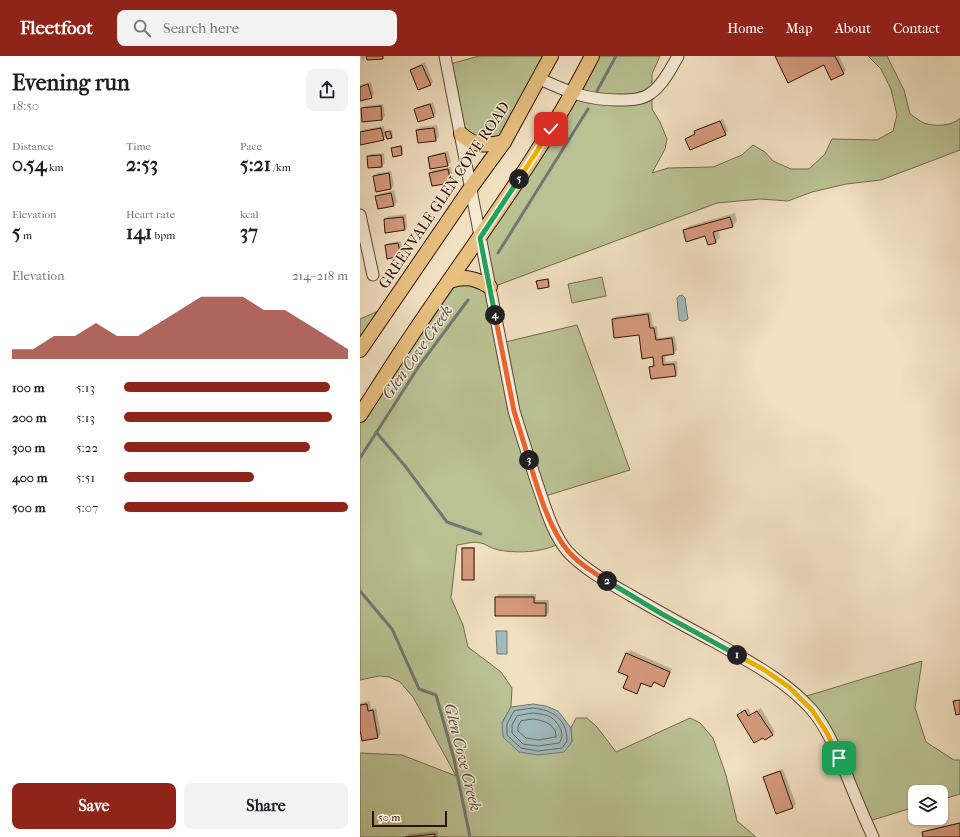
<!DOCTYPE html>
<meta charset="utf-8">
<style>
:root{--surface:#fff;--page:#f2f2f2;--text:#202124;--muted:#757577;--accent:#8f2418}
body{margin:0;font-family:"IM FELL French Canon",serif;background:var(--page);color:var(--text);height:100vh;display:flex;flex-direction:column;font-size:15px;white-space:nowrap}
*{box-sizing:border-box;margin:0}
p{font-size:13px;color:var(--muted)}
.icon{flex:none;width:22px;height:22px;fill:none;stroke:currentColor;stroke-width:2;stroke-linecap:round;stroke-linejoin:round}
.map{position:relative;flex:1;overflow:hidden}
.drawer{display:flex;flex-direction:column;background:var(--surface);width:360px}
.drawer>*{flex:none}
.fabs{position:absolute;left:548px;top:729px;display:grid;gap:8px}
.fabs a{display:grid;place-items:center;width:40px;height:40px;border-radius:8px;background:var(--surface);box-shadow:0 1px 3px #0004;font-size:20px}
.scale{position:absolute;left:12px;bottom:10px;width:75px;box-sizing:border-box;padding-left:4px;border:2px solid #2f1202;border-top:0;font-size:11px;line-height:14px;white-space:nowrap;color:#2f1202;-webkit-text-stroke:3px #f6ebd7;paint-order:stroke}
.pin{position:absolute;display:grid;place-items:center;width:34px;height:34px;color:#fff;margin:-17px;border-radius:8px;box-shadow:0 2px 6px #0006}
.km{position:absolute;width:20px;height:20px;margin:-10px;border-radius:50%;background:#222;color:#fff;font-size:11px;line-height:20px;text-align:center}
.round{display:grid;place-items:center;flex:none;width:42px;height:42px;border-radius:8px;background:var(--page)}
.summary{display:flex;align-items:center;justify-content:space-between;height:68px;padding:0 12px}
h1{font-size:22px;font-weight:700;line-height:30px}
.metrics{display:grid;grid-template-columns:repeat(3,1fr);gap:6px;height:68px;padding:4px 12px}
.metrics div{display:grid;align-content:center}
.metrics b{font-size:20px;font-weight:700}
.metrics small{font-size:11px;font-weight:400}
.metrics p{font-size:11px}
.chart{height:112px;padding:8px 12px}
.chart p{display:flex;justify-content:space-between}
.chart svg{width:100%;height:72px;margin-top:4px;fill:var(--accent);opacity:.7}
.button{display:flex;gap:8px;margin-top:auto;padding:8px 12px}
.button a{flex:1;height:46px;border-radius:8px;background:var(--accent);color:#fff;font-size:16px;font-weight:700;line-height:46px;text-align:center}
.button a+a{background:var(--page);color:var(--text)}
ul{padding:0 12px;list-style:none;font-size:13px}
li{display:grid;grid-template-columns:64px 48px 1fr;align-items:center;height:30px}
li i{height:10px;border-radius:5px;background:var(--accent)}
header{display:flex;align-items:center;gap:24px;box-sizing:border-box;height:56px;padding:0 20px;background:var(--accent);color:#fff}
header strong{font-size:19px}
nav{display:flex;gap:22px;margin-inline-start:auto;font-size:14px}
.search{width:280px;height:36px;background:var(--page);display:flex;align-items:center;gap:10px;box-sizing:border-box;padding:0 14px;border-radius:8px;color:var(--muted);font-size:15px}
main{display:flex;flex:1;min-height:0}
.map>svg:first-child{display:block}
</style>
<header>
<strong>Fleetfoot</strong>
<div class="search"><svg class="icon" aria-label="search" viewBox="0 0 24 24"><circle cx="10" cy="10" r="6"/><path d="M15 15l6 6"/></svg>Search here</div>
<nav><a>Home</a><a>Map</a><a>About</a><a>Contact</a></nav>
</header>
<main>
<section class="drawer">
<div class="summary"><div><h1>Evening run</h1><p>18:50</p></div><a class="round"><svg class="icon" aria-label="share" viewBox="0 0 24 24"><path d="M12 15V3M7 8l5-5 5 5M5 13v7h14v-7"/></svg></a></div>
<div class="metrics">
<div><p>Distance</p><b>0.54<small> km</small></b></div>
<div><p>Time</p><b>2:53</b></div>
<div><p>Pace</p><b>5:21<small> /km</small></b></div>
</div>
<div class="metrics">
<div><p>Elevation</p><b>5<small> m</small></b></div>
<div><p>Heart rate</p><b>141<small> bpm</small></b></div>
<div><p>kcal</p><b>37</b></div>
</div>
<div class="chart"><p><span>Elevation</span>214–218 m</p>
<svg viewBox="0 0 160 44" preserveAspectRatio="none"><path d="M0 44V38L10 38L20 30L30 30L40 22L50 30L60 30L70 22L80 14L90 6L100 6L110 6L120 14L130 14L140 22L150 30L160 38V44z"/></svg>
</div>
<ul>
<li><b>100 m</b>5:13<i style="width:92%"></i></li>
<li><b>200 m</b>5:13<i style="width:93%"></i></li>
<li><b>300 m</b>5:22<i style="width:83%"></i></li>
<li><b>400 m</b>5:51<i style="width:58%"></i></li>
<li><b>500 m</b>5:07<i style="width:100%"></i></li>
</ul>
<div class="button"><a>Save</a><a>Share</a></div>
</section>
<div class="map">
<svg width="600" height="781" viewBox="0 0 600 781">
<rect width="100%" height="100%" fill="#f1e0c1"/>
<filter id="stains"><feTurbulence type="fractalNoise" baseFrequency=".005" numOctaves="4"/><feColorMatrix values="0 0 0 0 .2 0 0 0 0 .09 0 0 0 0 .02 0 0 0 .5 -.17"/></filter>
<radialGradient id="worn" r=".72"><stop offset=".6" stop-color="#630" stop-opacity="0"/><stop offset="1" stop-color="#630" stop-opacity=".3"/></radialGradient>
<g fill="#bac293" stroke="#746a4a">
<path d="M119,0H191L144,86L102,81L87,9Z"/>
<path d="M235,0H300L292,18V53L300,66L307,83L305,93L292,117L308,112L353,111L382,99L393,89L405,96L413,105L431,113H449L465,98L472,83L517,84L533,75L537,59L531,33L521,13L508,0H527L544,34L550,58C555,61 559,65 564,67C574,71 593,70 600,62V94L521,124L486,128L452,136L428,145L400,143L357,147L130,232L141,287L217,269L270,414L182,441L201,486C186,497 153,498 135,493C130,492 126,488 121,487C114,485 104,488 97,489L91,542L103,569L108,591L141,616L152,632L151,651L142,667L212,686L211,672L216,662H227L237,671L256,696L330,662L340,667L353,682L366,719L377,765L396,781H0V697L42,699L96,720L53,641L40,626L29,621L19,620L0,624V359L90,225L124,228L120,182Z"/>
<path d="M242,221L246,240L212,247L208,228Z"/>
<path d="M30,250L0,294V263Z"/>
<path d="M562,605L555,652L566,686L594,704H600V738L581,744V736H555V751L506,766L479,702L440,642Z"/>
</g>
<g fill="#a0babd" stroke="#737772">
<path d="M322,239L325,242L328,263C325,265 323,266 319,264L317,242L319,240Z"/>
<path d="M136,575H147V598H137Z"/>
<path d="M173,648L186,650L198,655L211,672L212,686L204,696L178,699L159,696L143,681L142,667L151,651Z"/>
</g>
<g fill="#0003">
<path d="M1,0H4V4L3,6Z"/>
<path d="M416,0H479L486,14L483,17L465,8Z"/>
<path d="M65,6L73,26L70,29L51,14L54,11Z"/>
<path d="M11,26L14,38L11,41L0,44V29Z"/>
<path d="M73,46L76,57L74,60L55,53L58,51Z"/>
<path d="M23,48L25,60L22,63L2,53L5,50Z"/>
<path d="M363,63L368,75L365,78L326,83L336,77L335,76L338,73Z"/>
<path d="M77,69L79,81L76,84L57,74L60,71Z"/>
<path d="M24,70L25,77L32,74L33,80L32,81L28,82L27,79L23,83L0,84V76L2,74Z"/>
<path d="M42,89L43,97L42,98L32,92Z"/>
<path d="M88,95L91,106L88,109L69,102L72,99Z"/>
<path d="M24,97L25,107L22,110L8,101L11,98Z"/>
<path d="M91,111L93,123L90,126L70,117L73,114Z"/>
<path d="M31,115L34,129L31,132L14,120L17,117Z"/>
<path d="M34,134L37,146L34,149L18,152L16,141L19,138Z"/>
<path d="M375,157L377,165L373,170L358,174L360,181L356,186L348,188L346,179L324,174L329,170Z"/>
<path d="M46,158L47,171L44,174L25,163L28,160Z"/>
<path d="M41,185L43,197L40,200L26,190L29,187Z"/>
<path d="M189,222L190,228L189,230L178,225Z"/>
<path d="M291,256L293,270H297L298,282L315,280L317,294L314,297L305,298L306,306L317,305L318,316L316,319L291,311L294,308V300L280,278L253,263L256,260Z"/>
<path d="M104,491H115V522L114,523L103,493Z"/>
<path d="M139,538H176V544H189V556L186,559H136V541Z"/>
<path d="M270,594L312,613L306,626L304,629L295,625L291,630L283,626L279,634L276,637L270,620L259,615L267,597Z"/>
<path d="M10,645L11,653L16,652L21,678L18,681L3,683L0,669V647Z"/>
<path d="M388,652L391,658L401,652L415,676L412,679L378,659Z"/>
<path d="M423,713L436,748L433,751L416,757L404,721L407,719Z"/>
<path d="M600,766V781H564L563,777L566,774Z"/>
<path d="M78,775V781H46L49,778Z"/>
</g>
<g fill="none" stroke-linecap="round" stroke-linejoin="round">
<g stroke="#686660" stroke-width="1">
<path d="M173,652C193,654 207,663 207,685L202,692L178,695L161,692L147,679V668L154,655Z"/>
<path d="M173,657C179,658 186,658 192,662C199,668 206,679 199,687L178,690L163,688L152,677V669L157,660Z"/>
<path d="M173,663C183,664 197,669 196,681L178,684L166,682L158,675V670L161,665Z"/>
</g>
<g stroke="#737772" stroke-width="3">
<path d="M237,35L256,0"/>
<path d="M138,197L228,53"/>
<path d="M16,376L45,410L87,466L121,478"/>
<path d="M0,402L59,310L108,244"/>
<path d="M0,535L32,573L59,633L76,639L94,703L110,781"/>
</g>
</g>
<g fill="#d79b7e" stroke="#2f1202">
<path d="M6,0H23V3L7,4Z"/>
<path d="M415,0H475L484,18L471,24L464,9L428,27Z"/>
<path d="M62,9L71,29L58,34L50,14Z"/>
<path d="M8,28L12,42L0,45V31Z"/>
<path d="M70,48L74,61L58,66L54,53Z"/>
<path d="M21,50L22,64L2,66L1,52Z"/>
<path d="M360,65L366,79L330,94L325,83L335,78L334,75Z"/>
<path d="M21,72L24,84L0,89V76Z"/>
<path d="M74,72L76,85L58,87L56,74Z"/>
<path d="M30,75L32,82L27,83L25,76Z"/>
<path d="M41,90L42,99L33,101L31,92Z"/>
<path d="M85,97L88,110L70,113L68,101Z"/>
<path d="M21,99L22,111L8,112L7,100Z"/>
<path d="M88,113L91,127L72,130L69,117Z"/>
<path d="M29,117L31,133L16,136L13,120Z"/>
<path d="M31,137L34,150L18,153L15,140Z"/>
<path d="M43,161L45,174L25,177L24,163Z"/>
<path d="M370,161L373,171L353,176L356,187L348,189L345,180L326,186L323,174Z"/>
<path d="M38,187L41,200L27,203L25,189Z"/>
<path d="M188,223L189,231L178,233L176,225Z"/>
<path d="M288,258L290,272H294L296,284L312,282L314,298L302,300L303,309L314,308L316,320L291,323L289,311L294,310L293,301L282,303L279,279L254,282L252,263Z"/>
<rect x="102" y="492" width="12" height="32"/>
<path d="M135,541H174V547H186V560H135Z"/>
<path d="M266,597L310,616L304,631L294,626L291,631L281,627L277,638L263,632L268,620L258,616Z"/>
<path d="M600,644V658L596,659L593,645Z"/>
<path d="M7,648L8,655L13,654L18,682L2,685L0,674V649Z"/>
<path d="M385,654L388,660L397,655L413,679L405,684L403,682L394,687L377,659Z"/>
<path d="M420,715L433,752L416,758L403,721Z"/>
<path d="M600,767V781H563L562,776Z"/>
<path d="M75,778V781H45Z"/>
</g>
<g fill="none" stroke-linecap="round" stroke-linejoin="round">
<g stroke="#604632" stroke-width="13">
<g id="minor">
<path d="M85,0L154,355C163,384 172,413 182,442C188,460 195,481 208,496C225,514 249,527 270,539C298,555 326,571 355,586C389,606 424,623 451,653C467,671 477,697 487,720C495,740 504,761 513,781"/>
<path d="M180,23C208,36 227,44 259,44C270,44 282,44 291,37C302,30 312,11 318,0"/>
<path d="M0,159L13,219"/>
</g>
</g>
<g stroke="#2f1202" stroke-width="16">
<g id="major">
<path d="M101,78C115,91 127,90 144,86"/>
<path d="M90,225C105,219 117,223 130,231"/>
<path d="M0,294L112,130L144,86L191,0"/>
<path d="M0,359C17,333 33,307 50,282C112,189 181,100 232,0"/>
</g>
</g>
<use href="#minor" stroke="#f6ebd7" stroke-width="11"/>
<use href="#major" stroke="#e8c080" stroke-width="14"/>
</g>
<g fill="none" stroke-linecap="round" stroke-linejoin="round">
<g stroke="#fff" stroke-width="8">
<path id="split-1" d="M377,599L403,613L429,631L452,654L467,677L479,702"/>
</g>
<g stroke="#fff" stroke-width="8">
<path id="split-2" d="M247,525L302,558L377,599"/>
</g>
<g stroke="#fff" stroke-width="8">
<path id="split-3" d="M169,404C177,431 189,473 208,495C218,507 233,516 247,525"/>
</g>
<g stroke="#fff" stroke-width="8">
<path id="split-4" d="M135,259L154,355L169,404"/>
</g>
<g stroke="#fff" stroke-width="8">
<path id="split-5" d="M135,259L120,182L159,123"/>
</g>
<g stroke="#fff" stroke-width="8">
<path id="split-6" d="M159,123L191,73"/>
</g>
<use href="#split-1" stroke="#f5b400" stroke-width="5"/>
<use href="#split-2" stroke="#22a559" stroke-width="5"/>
<use href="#split-3" stroke="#f0652b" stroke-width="5"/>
<use href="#split-4" stroke="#f0652b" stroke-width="5"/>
<use href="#split-5" stroke="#22a559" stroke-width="5"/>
<use href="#split-6" stroke="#f5b400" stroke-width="5"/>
</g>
<g text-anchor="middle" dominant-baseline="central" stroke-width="3" stroke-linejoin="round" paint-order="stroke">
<g font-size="15" fill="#2f1202" stroke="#f6ebd7">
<text transform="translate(84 139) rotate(-56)">GREENVALE GLEN COVE ROAD</text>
</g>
<g font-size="16" font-style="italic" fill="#574d43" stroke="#f6ebd7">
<text transform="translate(57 296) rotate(-55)">Glen Cove Creek</text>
<text transform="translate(103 701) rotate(76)">Glen Cove Creek</text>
</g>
</g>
<rect width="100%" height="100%" filter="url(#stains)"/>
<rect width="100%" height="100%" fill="url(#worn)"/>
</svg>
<div class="fabs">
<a><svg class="icon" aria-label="layers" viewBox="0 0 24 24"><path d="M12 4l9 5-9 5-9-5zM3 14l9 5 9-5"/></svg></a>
</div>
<div class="scale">50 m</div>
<div class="pin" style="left:479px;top:702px;background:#1e9e55"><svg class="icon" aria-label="arrive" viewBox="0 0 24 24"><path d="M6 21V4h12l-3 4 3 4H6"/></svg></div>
<div class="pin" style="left:191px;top:73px;background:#d93025"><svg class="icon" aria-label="check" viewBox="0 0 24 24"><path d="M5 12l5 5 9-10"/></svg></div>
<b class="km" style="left:377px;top:599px">1</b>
<b class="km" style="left:247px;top:525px">2</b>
<b class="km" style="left:169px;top:404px">3</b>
<b class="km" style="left:135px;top:259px">4</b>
<b class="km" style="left:159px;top:123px">5</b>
</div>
</main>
